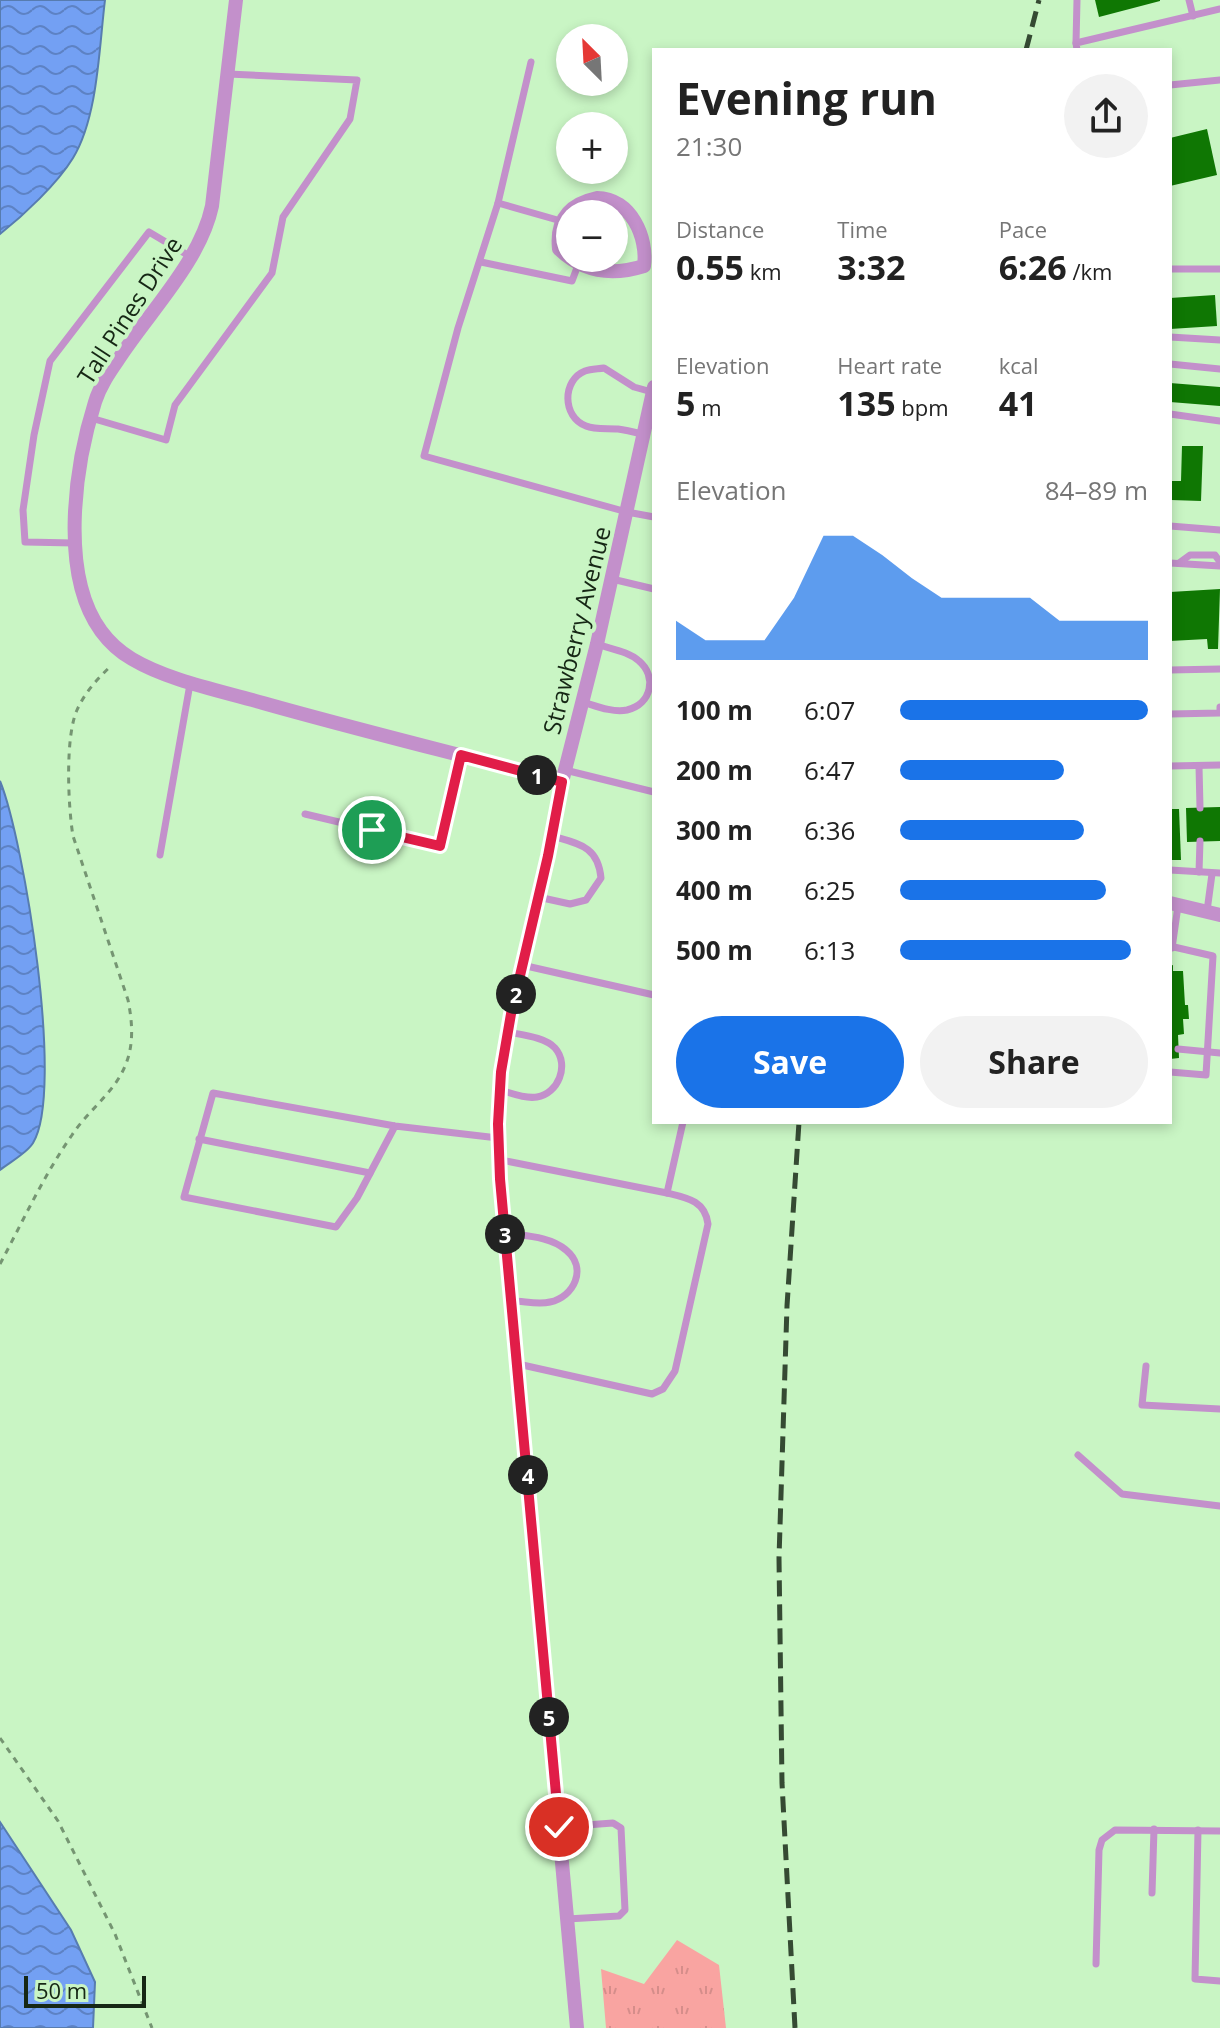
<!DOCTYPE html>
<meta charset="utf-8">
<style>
:root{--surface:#fff;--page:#f2f2f2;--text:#222;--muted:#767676;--accent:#1a73e8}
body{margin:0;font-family:"Open Sans",sans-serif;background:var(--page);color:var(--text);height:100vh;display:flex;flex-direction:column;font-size:30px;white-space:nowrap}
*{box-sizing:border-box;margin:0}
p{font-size:26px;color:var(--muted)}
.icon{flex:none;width:44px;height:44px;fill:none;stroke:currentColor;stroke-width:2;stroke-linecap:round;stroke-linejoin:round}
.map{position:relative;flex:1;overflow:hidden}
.drawer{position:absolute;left:652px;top:48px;width:520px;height:1076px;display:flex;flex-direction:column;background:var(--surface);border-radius:0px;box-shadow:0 4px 12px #0003}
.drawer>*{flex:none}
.needle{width:52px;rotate:336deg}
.tools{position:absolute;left:556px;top:24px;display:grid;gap:16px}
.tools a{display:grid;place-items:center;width:72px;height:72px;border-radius:50%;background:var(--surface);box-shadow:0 4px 12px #0003;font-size:40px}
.scale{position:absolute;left:24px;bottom:20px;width:122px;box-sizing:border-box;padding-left:8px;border:4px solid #162715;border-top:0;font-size:22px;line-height:28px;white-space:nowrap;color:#162715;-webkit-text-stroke:6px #c9f5c4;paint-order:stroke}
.pin{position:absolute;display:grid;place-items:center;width:68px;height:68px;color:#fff;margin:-34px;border:4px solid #fff;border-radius:50%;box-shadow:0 2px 8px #0007}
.km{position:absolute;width:40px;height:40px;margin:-20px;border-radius:50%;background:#222;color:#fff;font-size:22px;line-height:40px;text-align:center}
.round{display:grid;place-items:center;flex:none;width:84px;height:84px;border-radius:42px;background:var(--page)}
.summary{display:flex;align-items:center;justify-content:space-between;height:136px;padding:0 24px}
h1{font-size:44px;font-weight:700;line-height:60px}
.stats{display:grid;grid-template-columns:repeat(3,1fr);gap:12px;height:136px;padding:8px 24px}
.stats div{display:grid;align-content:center}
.stats b{font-size:34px;font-weight:700}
.stats small{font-size:22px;font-weight:400}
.stats p{font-size:22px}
.chart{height:224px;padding:16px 24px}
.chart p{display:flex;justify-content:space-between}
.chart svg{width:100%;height:144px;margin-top:8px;fill:var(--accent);opacity:.7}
.action{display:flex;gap:16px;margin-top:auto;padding:16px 24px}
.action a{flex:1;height:92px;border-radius:48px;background:var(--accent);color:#fff;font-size:32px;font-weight:700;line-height:92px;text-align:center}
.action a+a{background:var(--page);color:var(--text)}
ul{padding:0 24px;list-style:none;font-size:26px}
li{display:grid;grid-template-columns:128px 96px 1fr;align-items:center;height:60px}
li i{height:20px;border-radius:10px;background:var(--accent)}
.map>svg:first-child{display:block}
</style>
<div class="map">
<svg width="1220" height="2028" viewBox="0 0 1220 2028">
<defs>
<pattern id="park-tufts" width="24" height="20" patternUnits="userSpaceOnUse" patternTransform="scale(2)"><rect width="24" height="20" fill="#f9a4a1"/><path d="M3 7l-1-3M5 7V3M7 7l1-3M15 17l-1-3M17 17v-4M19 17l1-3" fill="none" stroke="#d58d8a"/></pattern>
<pattern id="water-waves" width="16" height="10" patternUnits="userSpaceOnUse" patternTransform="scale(2)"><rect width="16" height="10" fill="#73a0f3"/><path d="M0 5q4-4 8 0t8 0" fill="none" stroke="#5d82c4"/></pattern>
</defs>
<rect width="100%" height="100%" fill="#c9f5c4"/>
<path fill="url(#park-tufts)" d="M677,1940L719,1965L726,2028H606L601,1969L644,1984Z"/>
<g fill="url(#water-waves)" stroke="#577cb0" stroke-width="2">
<path d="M0,0H105C99,48 98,117 73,158C57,184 24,215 0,234Z"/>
<path d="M0,781C24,840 65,1091 33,1143C27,1153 10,1162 0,1170Z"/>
<path d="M0,1822L71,1930L95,1982L93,2028H0Z"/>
</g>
<g fill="#0f7703">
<path d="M1095,0H1160V1L1099,17Z"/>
<path d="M1207,129L1217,175L1170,186V138Z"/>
<path d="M1215,295L1217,326L1170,329V298Z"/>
<path d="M1170,383L1220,387V406L1170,402Z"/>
<path d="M1182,446H1203L1201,501L1171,500V481H1181Z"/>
<path d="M1220,589L1218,649H1208L1207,639L1170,641V592Z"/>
<path d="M1220,807V841L1187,842L1186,808Z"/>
<path d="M1170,809H1179L1181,860H1170Z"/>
<path d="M1173,965V971H1183L1185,1005H1188L1189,1019H1183L1184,1034L1178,1035L1179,1058L1170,1059V966Z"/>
</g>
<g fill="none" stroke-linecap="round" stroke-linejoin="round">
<g stroke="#759572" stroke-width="3" stroke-dasharray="6 6" stroke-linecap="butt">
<path d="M0,1264C23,1221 44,1175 72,1135C89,1109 117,1091 127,1061C134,1041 132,1020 128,1000L73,836C68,806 65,737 77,710C85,692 98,678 112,665"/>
<path d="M0,1738L58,1821L115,1934L152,2028"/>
</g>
<g stroke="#c390cb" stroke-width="7">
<path d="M1189,0L1193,16"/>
<path d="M1076,43L1077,0"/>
<path d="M1077,50L1076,43L1220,9"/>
<path d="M531,62L498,203L561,221"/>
<path d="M1170,85L1220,80"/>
<path d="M498,203L458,328L424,456L627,512L654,517"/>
<path d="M481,262L572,281L578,265"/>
<path d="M1170,269H1220"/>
<path d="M1170,337L1220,340"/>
<path d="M1170,364L1220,369"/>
<path d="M1170,414L1220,421"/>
<path d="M91,418L166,440L175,405L272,273L283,217L350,119L357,80L228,74"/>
<path d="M642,434C634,432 626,430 618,429C608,428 595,430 586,426C562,417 562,380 585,371C591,369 599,369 604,368L634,387L652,392"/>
<path d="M1170,526L1220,530"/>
<path d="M74,543L25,542L23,510L34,435L50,361L149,232L191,257"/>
<path d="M1170,563L1220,566"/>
<path d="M1179,563L1190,555H1215L1220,562"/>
<path d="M612,579L654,589"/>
<path d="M1170,670L1220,669"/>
<path d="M583,702C596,706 613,713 627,710C652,704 657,676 639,661C628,651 610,649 597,644"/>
<path d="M1170,714L1220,713V707"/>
<path d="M1170,766L1220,765"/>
<path d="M1199,766L1200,808"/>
<path d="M565,770L654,792"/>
<path d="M305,814L440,846L461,755"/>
<path d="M160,855L190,684"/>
<path d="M1170,870L1220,873"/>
<path d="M1199,872L1200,841"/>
<path d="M538,897L570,904L586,900L601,878C598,846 579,844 552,836"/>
<path d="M1207,911L1212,874"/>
<path d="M1172,948L1178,906"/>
<path d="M522,965L654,995"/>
<path d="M1178,1049L1220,1053"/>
<path d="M1170,1072L1206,1075L1213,956L1174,947"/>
<path d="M500,1090C511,1093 525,1099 537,1097C558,1094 570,1065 555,1048C545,1037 522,1035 508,1032"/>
<path d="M395,1126L357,1198L336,1227L184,1197L213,1093L395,1126L498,1138"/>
<path d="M199,1139L370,1173"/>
<path d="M501,1160L667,1193"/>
<path d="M505,1233C524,1236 550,1236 566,1250C588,1268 574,1297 550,1302C538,1305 524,1301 512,1301"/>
<path d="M518,1364L652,1394L663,1389L675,1371L708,1224C705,1201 688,1198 667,1193L683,1122"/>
<path d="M1146,1366L1142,1405L1220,1409"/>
<path d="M1078,1455L1122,1494L1220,1506"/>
<path d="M559,1827L613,1823L621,1828L625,1910L619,1916L567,1919"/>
<path d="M1198,1830L1195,1979L1220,1981"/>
<path d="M1152,1893L1154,1829"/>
<path d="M1096,1964L1099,1850L1102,1840L1115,1830L1220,1831"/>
</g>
<g stroke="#c390cb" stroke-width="14">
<path d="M236,0L212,206C200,262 149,312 118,360C109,373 100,386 95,402C75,465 59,574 101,631C109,642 120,652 132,659C169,681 222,691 263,703C362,731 462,755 562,782"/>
<path d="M597,198C631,198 648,238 644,266C612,276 584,273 559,249C556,220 569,204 597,198Z"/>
<path d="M1170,903L1220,915"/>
<path d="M577,2028L500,1179L498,1124L501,1072L511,1014L548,856L562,782L597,644L654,387"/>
</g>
<g stroke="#354a33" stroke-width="5" stroke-dasharray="16 8" stroke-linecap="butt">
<path d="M1026,50L1039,0"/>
<path d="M795,2028L782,1783L779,1558L787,1306L799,1122"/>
</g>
</g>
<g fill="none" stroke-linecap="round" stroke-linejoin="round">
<g stroke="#fff" stroke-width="16">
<path id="route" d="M372,830L440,846L461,755L562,782L548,856L511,1014L501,1072L498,1124L500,1179L559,1827"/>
</g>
<use href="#route" stroke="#e11d48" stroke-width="10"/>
</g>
<g text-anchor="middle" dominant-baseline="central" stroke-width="8" stroke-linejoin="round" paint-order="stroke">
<g font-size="24" fill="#162715" stroke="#c9f5c4">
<text transform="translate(129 310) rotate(-57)">Tall Pines Drive</text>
<text transform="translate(576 630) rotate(-76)">Strawberry Avenue</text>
</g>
</g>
</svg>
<div class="tools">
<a><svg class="needle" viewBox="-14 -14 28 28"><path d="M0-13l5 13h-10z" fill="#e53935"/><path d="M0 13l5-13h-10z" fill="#767676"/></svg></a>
<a>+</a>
<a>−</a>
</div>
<div class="scale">50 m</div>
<div class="pin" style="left:372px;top:830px;background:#1e9e55"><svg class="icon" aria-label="arrive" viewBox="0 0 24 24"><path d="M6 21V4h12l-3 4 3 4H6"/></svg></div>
<div class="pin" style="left:559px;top:1827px;background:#d93025"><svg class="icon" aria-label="check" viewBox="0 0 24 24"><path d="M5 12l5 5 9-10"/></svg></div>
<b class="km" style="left:537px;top:775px">1</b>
<b class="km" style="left:516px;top:994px">2</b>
<b class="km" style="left:505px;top:1234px">3</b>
<b class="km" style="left:528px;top:1475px">4</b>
<b class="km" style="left:549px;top:1717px">5</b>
<section class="drawer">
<div class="summary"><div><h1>Evening run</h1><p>21:30</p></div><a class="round"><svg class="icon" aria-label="share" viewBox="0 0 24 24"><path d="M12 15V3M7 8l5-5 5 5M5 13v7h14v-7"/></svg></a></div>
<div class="stats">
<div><p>Distance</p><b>0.55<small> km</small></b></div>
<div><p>Time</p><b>3:32</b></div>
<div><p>Pace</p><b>6:26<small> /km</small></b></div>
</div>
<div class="stats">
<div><p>Elevation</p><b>5<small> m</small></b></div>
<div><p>Heart rate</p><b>135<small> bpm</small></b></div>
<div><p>kcal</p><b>41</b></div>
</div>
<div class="chart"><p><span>Elevation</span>84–89 m</p>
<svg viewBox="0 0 160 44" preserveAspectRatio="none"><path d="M0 44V32L10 38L20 38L30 38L40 25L50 6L60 6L70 12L80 19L90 25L100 25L110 25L120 25L130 32L140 32L150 32L160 32V44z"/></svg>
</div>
<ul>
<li><b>100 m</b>6:07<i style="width:100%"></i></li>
<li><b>200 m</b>6:47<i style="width:66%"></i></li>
<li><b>300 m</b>6:36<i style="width:74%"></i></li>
<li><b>400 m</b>6:25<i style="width:83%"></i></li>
<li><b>500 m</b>6:13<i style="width:93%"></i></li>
</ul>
<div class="action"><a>Save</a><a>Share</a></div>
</section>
</div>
